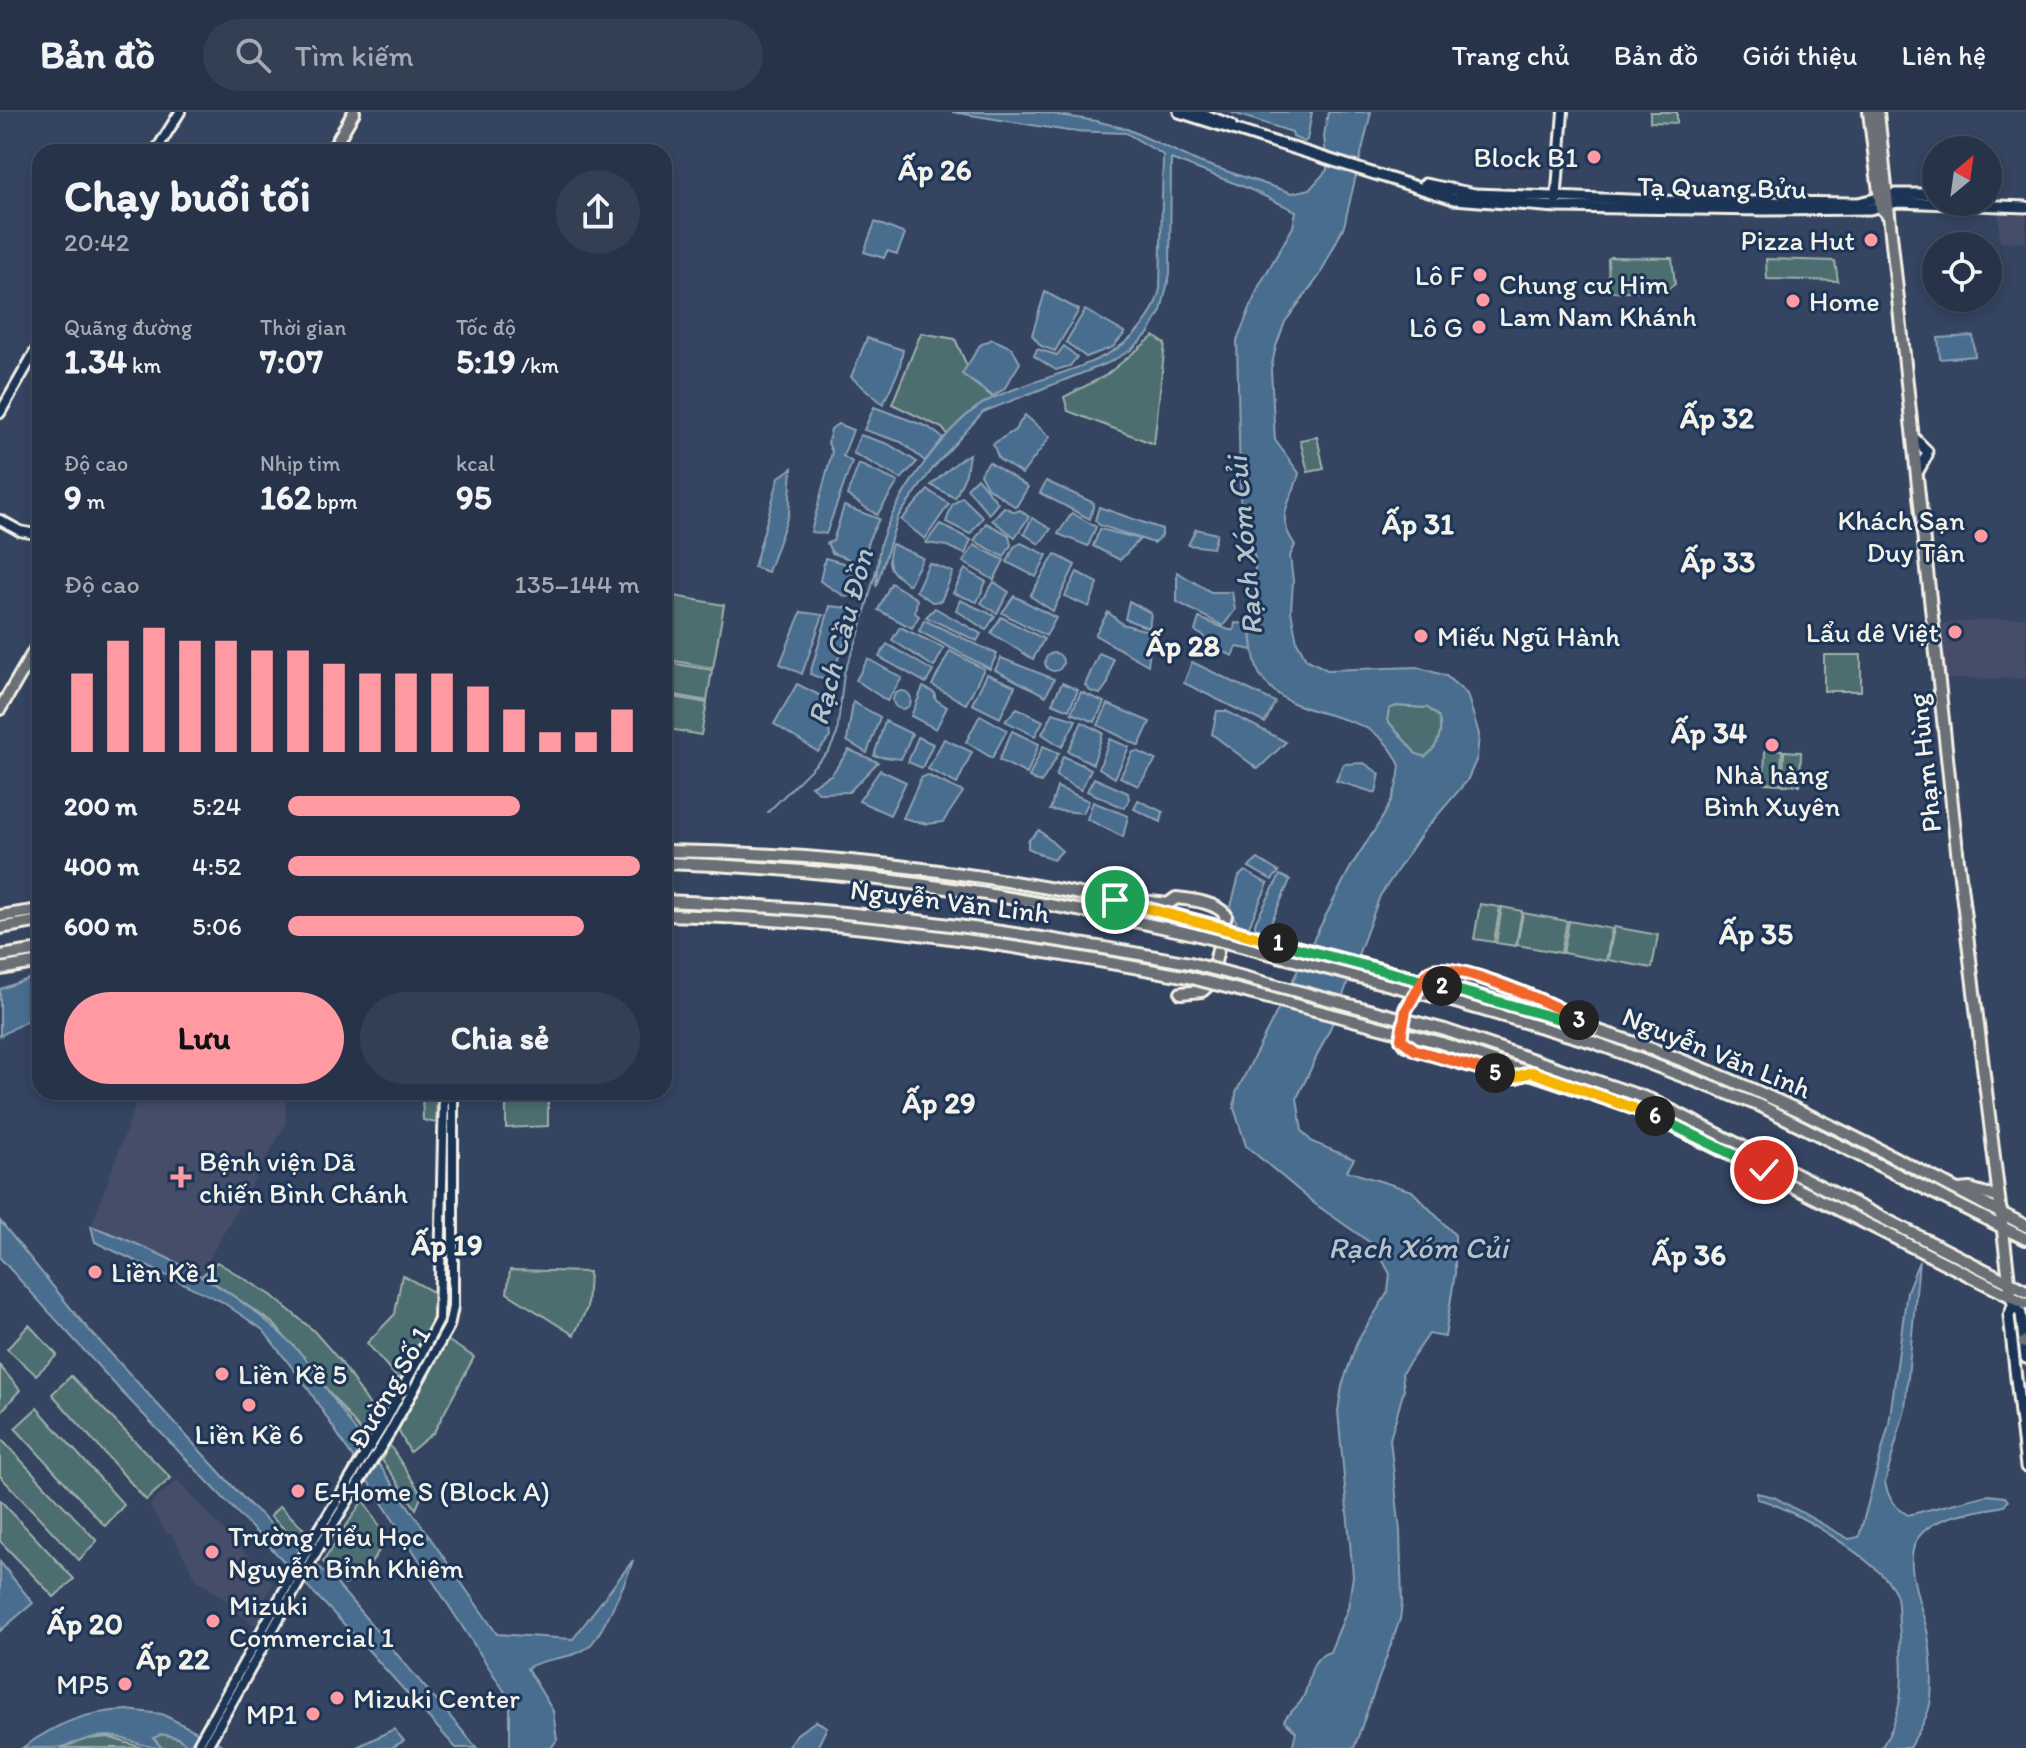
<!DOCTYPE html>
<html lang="vi">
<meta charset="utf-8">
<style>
:root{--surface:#273349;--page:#333f53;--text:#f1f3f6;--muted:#a4aab4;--line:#434e61;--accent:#ff9aa2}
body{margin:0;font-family:Itim,sans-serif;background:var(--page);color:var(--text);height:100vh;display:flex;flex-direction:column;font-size:30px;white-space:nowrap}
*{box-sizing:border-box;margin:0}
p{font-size:26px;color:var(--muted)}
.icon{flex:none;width:44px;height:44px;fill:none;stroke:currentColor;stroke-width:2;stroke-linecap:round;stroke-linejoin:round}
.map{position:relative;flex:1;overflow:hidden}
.sheet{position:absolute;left:32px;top:32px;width:640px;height:956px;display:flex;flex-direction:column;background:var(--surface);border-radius:24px;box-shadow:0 4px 12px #0003,0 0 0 2px var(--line)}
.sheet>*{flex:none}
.needle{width:52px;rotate:29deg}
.fabs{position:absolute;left:1922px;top:24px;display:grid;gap:16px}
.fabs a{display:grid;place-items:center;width:80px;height:80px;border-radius:50%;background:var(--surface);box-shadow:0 4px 12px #0003,0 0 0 2px var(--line);font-size:40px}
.pin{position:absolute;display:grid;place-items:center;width:68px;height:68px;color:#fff;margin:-34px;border:4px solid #fff;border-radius:50%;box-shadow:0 2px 8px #0007}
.km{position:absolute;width:40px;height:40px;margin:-20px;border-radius:50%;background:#222;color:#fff;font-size:22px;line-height:40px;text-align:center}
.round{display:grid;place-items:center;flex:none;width:84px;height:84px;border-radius:42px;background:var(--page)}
.headline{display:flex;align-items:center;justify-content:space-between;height:136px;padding:0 32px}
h1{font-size:44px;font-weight:700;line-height:60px}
.figures{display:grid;grid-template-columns:repeat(3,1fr);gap:12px;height:136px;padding:8px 32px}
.figures div{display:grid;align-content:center}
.figures b{font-size:34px;font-weight:700}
.figures small{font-size:22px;font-weight:400}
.figures p{font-size:22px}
.chart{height:224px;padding:16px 32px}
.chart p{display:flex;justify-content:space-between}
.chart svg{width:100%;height:144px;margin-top:8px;stroke:var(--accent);stroke-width:6}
.cta{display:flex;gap:16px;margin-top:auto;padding:16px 32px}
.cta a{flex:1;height:92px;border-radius:48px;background:var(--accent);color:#111;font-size:32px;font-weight:700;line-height:92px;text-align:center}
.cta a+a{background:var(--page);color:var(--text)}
ul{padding:0 32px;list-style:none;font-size:26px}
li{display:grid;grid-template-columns:128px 96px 1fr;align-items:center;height:60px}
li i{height:20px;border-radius:10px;background:var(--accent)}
header{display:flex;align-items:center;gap:48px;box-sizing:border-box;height:112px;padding:0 40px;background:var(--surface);border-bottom:2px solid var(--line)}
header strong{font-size:38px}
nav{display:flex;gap:44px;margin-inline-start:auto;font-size:28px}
.search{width:560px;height:72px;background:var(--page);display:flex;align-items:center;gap:20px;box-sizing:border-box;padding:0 28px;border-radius:44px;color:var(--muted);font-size:30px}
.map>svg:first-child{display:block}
</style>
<header>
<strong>Bản đồ</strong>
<div class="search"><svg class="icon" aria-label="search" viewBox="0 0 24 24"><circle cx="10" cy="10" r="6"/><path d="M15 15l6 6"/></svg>Tìm kiếm</div>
<nav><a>Trang chủ</a><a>Bản đồ</a><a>Giới thiệu</a><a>Liên hệ</a></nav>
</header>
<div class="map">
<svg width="2026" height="1636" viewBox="0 0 2026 1636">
<rect width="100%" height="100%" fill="#344461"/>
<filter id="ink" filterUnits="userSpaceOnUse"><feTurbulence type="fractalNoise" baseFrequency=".0125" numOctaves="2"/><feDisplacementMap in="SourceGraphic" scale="16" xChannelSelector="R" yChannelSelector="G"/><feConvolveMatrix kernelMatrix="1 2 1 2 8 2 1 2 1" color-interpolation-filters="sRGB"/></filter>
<g filter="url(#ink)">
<g fill="#444e68">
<path d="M1998,96L2026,100V130H2000Z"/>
<path d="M2026,505V566L1943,567L1937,512Z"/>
<path d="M140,980H286V1012L208,1149L203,1163L91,1114Z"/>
<path d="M177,1368L274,1472L265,1487L270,1490L258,1512L254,1513L234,1498L236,1495L196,1467L171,1421L167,1422L149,1393Z"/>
</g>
<g fill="#4d6e6f" stroke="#a0b0ac" stroke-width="2">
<path d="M1650,0H1677V11L1650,10Z"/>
<path d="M1611,145L1672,146L1675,172L1668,177L1609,180L1608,147Z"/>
<path d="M1766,147L1835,149L1838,169L1767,167Z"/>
<path d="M921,221L955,227L967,254L962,262L994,286L948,323L942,316L892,292Z"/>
<path d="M1154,224L1165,232L1154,332L1068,299L1064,285L1105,264Z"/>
<path d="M1317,325L1324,357L1308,360L1300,328Z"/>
<path d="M669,483L724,493L713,556L664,547Z"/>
<rect x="1824" y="543" width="37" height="36"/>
<path d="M664,550L712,558L707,589L664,581Z"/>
<path d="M664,583L707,591L701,623L664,616Z"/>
<path d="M1395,594L1428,596L1438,604C1444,619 1438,636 1425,645L1416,642L1387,608L1389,597Z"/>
<path d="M1765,637L1782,638L1781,672L1764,671Z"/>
<path d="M1784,639L1801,640L1800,673H1783Z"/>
<path d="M1480,792L1500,795L1494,830L1474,827Z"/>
<path d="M1502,795L1522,799L1516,834L1496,831Z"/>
<path d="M1523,801L1567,809L1561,841L1517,833Z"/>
<path d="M1569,809L1612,817L1606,849L1563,841Z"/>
<path d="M1614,815L1658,823L1652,856L1608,848Z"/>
<path d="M422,980H437L436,1011L423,1008Z"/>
<path d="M506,980H548V1014L506,1016Z"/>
<path d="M217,1150L271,1183L313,1218L341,1250L383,1313L372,1333L274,1212L203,1163Z"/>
<path d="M510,1158L589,1160L587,1196L574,1223L507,1181Z"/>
<path d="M402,1163L437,1182L432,1209L398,1267L367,1231L395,1202Z"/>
<path d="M29,1213L57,1243L36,1263L7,1237Z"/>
<path d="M447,1228L474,1245L434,1320L410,1340L398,1318Z"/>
<path d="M0,1254L20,1278L0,1301Z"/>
<path d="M71,1264L171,1366L146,1388L52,1282Z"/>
<path d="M37,1296L124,1393L105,1414L15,1316Z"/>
<path d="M0,1326L97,1429L79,1448L0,1364Z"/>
<path d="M389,1332L422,1383L416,1397L382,1348Z"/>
<path d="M0,1388L74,1467L54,1485L0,1429Z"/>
<path d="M363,1388L387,1426L366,1459L345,1473L323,1450Z"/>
<path d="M280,1394L310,1423L301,1432L270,1404Z"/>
<path d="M162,1622L178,1626L192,1636H162L153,1626Z"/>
<path d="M108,1625L143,1636H60L87,1627Z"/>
</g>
<g fill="#486d8f" stroke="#8da2b3" stroke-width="2" fill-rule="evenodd">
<path d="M952,0H1040L1096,9L1127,17L1199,50L1292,81L1310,77L1327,58L1324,24L1328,0H1371L1344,114L1320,163L1285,210L1276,234L1271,257L1275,328L1299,361C1293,389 1273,402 1295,433L1290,444L1293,469L1291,499L1297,530L1306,547L1327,558L1417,555L1446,564L1467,582L1479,622L1477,646L1467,669L1423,720L1380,784L1333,910L1297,986L1302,1019L1312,1030L1354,1047L1347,1059L1412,1079L1455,1123V1161L1445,1225L1429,1222L1402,1261L1404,1278L1390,1327L1400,1419L1402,1491L1400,1507L1354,1636H1292L1296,1620L1284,1609C1288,1600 1296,1597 1301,1589C1312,1573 1306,1546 1330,1540L1348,1496L1353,1464L1338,1299L1342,1274L1357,1230L1388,1180L1390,1162L1375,1134L1315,1092L1246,1034L1234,996L1236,981C1272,908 1310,835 1347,762C1367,724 1396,699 1400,654C1373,587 1296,618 1260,563C1252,551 1249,500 1250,484C1251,472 1257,459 1255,447C1253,436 1244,431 1241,421L1237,228L1259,174L1293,115L1296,99L1247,76L1171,47L1170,162L1161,199L1149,221L1131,238L1108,251L983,300L934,355L898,405L876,475C877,460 877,441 882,427C897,383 948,309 989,288C1050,257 1142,255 1160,177L1163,43L1126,21L1068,19ZM1396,594L1428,596L1438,604C1444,619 1438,635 1425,645L1416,642L1387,608L1389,597Z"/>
<path d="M1230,0H1312L1307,28L1304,30L1293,25L1292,20Z"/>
<path d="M875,110L905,122L897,142L887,139L884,146L864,140Z"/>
<path d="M1045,180L1079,198L1055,239L1041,234L1032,223Z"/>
<path d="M1085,198L1125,221L1113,235L1086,245L1066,230Z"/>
<path d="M1973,224L1975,244L1940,247L1938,226Z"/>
<path d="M867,226L903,238L899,258L883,292L851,265Z"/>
<path d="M992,227L1012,236L1020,251L1004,277L993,284L962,262L980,233Z"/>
<path d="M1064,234L1077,245L1070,254L1056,258L1034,244L1037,237L1057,243Z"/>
<path d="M874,295L928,315L943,326L925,349L901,330L864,318Z"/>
<path d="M1025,303L1050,325L1022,362L999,347L993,332L1015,318Z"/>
<path d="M838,312L853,318L843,344L852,350L826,422L811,420L832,340L828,331L831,317Z"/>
<path d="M860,323L888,332L917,350L901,367L853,341Z"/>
<path d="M969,342L966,362L955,386L931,373C945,362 953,351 969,342Z"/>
<path d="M989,350L1028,375L1016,395L987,375L980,362Z"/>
<path d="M859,352L898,370L877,403L847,383Z"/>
<path d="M792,356L789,401L768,460L754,455L779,365Z"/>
<path d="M977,366L998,391L989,402L967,376Z"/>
<path d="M1046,369L1094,391L1090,407L1040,381Z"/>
<path d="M928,378L949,392L925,427L901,408Z"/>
<path d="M962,385L983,405L970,422L946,410L952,393Z"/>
<path d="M844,394L879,407L868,429L867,453L832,441L827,431L833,429Z"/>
<path d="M1004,395L1015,400L1020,398L1029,405L1015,425L992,408Z"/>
<path d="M1099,395L1162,417V424L1154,431L1099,413L1095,408Z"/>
<path d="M1072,401L1096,415L1088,434L1058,422Z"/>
<path d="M1032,406L1051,417L1039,432L1024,422Z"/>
<path d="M986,411L1009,423L1011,433L1004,445L974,429Z"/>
<path d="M940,412L971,428L965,442L947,434L926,431Z"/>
<path d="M1100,417L1140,427L1120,448L1093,434Z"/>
<path d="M1196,417L1217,422L1213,436L1188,433Z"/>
<path d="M1021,431L1047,443L1036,465L1007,450L1014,435Z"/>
<path d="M892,432L923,446L909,473C891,460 884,455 892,432Z"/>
<path d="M974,433L1004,448L994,468L963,450Z"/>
<path d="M1055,442L1075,453L1053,499L1030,484Z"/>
<path d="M825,446L865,457L854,483L846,485L820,469Z"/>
<path d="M929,451L953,460L941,489L932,490L916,479Z"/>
<path d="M965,457L986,470L977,490L953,481Z"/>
<path d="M1077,460L1098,471L1089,495L1065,484Z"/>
<path d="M1177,460L1211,480H1232L1235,498L1223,514L1177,490Z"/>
<path d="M994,470L1009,480L997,501L981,491Z"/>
<path d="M891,471L917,487L915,501L919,504L912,516L878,498Z"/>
<path d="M1014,484L1056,506L1046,524L1002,501Z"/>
<path d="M960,488L995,504L986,518L956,498Z"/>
<path d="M1129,489L1151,501L1149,516L1125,507Z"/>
<path d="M830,494L848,496L854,505L837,550L834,572L810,562Z"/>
<path d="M935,496L981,522L977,529L926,505Z"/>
<path d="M801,500L823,503L802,562L780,552Z"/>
<path d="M1108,500L1122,512L1152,520L1148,553L1095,523Z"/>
<path d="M1001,505L1044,527L1033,547L991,521Z"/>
<path d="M1199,506L1229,518H1234L1235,511L1250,512L1253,538L1237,535L1233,544L1206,532L1205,525L1195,519Z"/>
<path d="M924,508L997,542L990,557L919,519Z"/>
<path d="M900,515L944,536L934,555L892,528Z"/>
<path d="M887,532L933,559L926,571L879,545Z"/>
<path d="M950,539L984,557L966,592L932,573Z"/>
<path d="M1099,541L1113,547L1108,571L1100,582L1090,579L1085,573Z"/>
<circle cx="1054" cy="550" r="9"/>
<path d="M1001,546L1054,567L1046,584L995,558Z"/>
<path d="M868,547L902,566L887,589L856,568Z"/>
<path d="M1192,550L1275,590L1265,611L1184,571Z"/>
<path d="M987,562L1015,574L1000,606L972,592Z"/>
<path d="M1062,571L1078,578L1069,598L1052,591Z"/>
<path d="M797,572L831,589L827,602L830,625L818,640L774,612Z"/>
<path d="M923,575L935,581V587L947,595L936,617L911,604Z"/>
<circle cx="902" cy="588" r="9"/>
<path d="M1081,580L1104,590L1095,610L1071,601Z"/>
<path d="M853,590L880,605L867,641L847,629Z"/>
<path d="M1108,592L1150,610L1139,634L1098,613Z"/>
<path d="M1017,596L1043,609L1035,624L1005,609Z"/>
<path d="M1217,599H1226L1286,630L1258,657L1212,622Z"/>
<path d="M1053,601L1076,608L1062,635L1042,622Z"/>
<path d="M980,603L1007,618L992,646L966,630Z"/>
<path d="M885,609L912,622L901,647L874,644Z"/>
<path d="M1082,610L1103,621L1093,652L1068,639Z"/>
<path d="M1012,619L1039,632L1027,662L999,648Z"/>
<path d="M918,625L933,632L922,656L908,650Z"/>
<path d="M944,627L972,640L957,672L928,657Z"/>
<path d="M1110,627L1129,635L1115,666L1099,656Z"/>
<path d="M1043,634L1059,641L1041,671L1029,665Z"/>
<path d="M849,638L878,650L849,680L820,681L811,674L831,663Z"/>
<path d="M1137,639L1156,648L1138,674L1120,665L1133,640Z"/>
<path d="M1063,644L1091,657L1081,678L1056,664Z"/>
<path d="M1364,651L1380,662L1376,681L1336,669L1344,652Z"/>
<path d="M880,658L906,670L890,703L859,689Z"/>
<path d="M927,663L963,680L943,710L927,712L903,706L921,666Z"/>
<path d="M1094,666L1128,681L1129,688L1124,696L1087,679Z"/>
<path d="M1057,675L1089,689L1083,701L1050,698Z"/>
<path d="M1138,688L1163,700L1161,710L1134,697Z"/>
<path d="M1093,690L1128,704L1123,725L1087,707Z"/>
<path d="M1039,718L1062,739L1053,748L1028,736V729Z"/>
<path d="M1258,747L1279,760L1272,768L1249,755Z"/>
<path d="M1245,759L1268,772L1248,816L1237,811L1230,798L1239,764Z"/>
<path d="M1280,763L1290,768L1267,820L1255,816V811Z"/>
<path d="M40,855V901L0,924V877L34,865Z"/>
<path d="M0,1109L82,1210L248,1391L336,1471L477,1636H456L361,1530L120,1278L0,1146Z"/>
<path d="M91,1114C171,1143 247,1182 305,1246L497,1522L573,1527L633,1448C628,1465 600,1528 587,1536C570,1548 545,1545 527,1556L553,1599L557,1628L551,1636H510V1588L307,1275L263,1218L221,1189L95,1130Z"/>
<path d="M1919,1149L1905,1297L1885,1370C1888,1386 1894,1395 1908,1403L1987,1383L2005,1385L2008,1389L2004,1394C1978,1400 1941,1401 1922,1421C1898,1444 1923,1495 1928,1523C1931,1541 1933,1566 1931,1585C1930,1603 1918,1621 1909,1636H1881C1907,1599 1903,1555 1899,1512C1898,1503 1899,1490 1896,1482C1885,1452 1787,1392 1757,1387V1381L1774,1385L1849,1427L1859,1425L1889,1312L1907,1179Z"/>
<path d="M0,1450L33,1491L0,1519Z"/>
<path d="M127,1598L162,1602L228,1636H192L178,1626L162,1622L153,1626L162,1636C141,1636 126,1624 106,1624C87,1624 72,1634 55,1636C45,1636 33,1636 22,1636C56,1612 86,1599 127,1598Z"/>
<path d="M816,1609L827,1615L817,1636H786L797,1622Z"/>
<path d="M394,1617L404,1629L391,1636H355Z"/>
</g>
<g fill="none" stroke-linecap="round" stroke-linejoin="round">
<path stroke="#8da2b3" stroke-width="2" d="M768,700L829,639L837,622L844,561L858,525L879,448"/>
<g stroke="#f4f1e8" stroke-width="14">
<g id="tertiary">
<path d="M155,40L180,0"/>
<path d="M1556,91L1563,0"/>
<path d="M0,301L40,231"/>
<path d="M0,408L20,419L40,423"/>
<path d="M196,1636L311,1431L383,1313L439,1208L444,980"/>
<path d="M206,1636L319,1435L389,1322L449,1214L453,1195V980"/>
</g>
</g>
<g stroke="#f4f1e8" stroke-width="15">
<g id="secondary">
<path d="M1179,0L1454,87L1556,95L1765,98L1870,97L1898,90L2026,95"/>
<path d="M1197,0L1231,13"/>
<path d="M1425,72L1475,82L1655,89L1858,91L1895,82H1936"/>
<path d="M1913,325L1927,339"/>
<path d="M1917,361L1927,343"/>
<path d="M2012,1189L2021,1202L2026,1246"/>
<path d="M2013,1194L2009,1204L2026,1355"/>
</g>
</g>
<g stroke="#f4f1e8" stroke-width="16">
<g id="primary">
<path d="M1869,0L1881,96L1888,103"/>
<path d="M1878,0L1958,748L2011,1185"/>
<path d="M331,40L354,0"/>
<path d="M0,597L40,529"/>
<path d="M664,739C837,741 1031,765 1198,809"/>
<path d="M1142,789L1168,792L1176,786C1193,788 1215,790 1226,803L1210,872L1202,879L1181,881"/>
<path d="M664,803C841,807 1014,832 1188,865"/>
<path d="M0,804L40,798"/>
<path d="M0,857L40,850"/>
<path d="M1455,877C1529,898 1603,918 1676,946C1797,992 1911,1054 2026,1114"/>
<path d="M1441,931L1645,1000L2026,1192"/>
<path d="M1532,960L1515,965L1504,963L1404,932C1391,912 1414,878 1427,862C1451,846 1555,892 1579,908"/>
<path d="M1958,1078L1970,1077L1997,1085"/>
<path d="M2024,1231L2026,1229"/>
</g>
</g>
<g stroke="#f4f1e8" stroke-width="16">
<g id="trunk">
<path d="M664,751C844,756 1018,783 1194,822"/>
<path d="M664,789C842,795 1015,819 1190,851"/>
<path d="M0,816L40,809"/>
<path d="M0,844L40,838"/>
<path d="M1452,889L1596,931L1761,994L2026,1127"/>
<path d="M1445,918L1649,987L2026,1179"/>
</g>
</g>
<use href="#tertiary" stroke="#1d3557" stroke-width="8"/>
<use href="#secondary" stroke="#1d3557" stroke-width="9"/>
<use href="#primary" stroke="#6a7074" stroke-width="10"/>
<use href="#trunk" stroke="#6a7074" stroke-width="10"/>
<g stroke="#f4f1e8" stroke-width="16" stroke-linecap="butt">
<g id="primary-bridge">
<path d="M1198,809L1455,877"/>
<path d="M1188,865L1441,931"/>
</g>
</g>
<g stroke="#f4f1e8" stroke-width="16" stroke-linecap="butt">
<g id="trunk-bridge">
<path d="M1194,822L1452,889"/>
<path d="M1190,851L1445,918"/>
</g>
</g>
<use href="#primary-bridge" stroke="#6a7074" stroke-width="10"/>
<use href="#trunk-bridge" stroke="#6a7074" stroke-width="10"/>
</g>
</g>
<g fill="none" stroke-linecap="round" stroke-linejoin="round" filter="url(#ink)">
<g stroke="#fff" stroke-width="16">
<path id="split-1" d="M1115,788L1278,831"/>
</g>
<g stroke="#fff" stroke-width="16">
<path id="split-2" d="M1278,831L1442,874"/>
</g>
<g stroke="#fff" stroke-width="16">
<path id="split-3" d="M1442,874L1591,916L1579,908"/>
</g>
<g stroke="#fff" stroke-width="16">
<path id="split-4" d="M1424,866C1428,861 1432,857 1439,857C1466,855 1556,893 1579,908"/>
</g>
<g stroke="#fff" stroke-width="16">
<path id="split-5" d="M1424,866L1406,898L1401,927L1415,938L1495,961"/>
</g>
<g stroke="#fff" stroke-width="16">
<path id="split-6" d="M1495,961L1515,965L1532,960L1655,1004"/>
</g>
<g stroke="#fff" stroke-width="16">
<path id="split-7" d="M1655,1004L1764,1058"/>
</g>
<use href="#split-1" stroke="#f5b400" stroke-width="10"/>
<use href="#split-2" stroke="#22a559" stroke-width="10"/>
<use href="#split-3" stroke="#22a559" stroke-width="10"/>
<use href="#split-4" stroke="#f0652b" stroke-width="10"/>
<use href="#split-5" stroke="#f0652b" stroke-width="10"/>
<use href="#split-6" stroke="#f5b400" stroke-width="10"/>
<use href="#split-7" stroke="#22a559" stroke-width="10"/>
</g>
<g fill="#ff9aa2" stroke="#1d3557" stroke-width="3">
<circle cx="1594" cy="45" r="8"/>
<circle cx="1871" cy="128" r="8"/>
<circle cx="1480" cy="163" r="8"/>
<circle cx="1483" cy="188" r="8"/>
<circle cx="1793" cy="189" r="8"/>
<circle cx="1479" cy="215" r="8"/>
<circle cx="1981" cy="424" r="8"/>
<circle cx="1955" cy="520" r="8"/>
<circle cx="1421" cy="524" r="8"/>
<circle cx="1772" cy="633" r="8"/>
<path d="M177 1053h8v8h8v8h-8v8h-8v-8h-8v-8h8z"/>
<circle cx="95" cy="1160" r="8"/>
<circle cx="222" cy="1262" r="8"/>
<circle cx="249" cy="1293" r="8"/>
<circle cx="298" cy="1379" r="8"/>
<circle cx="212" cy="1440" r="8"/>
<circle cx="213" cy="1509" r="8"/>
<circle cx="125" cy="1572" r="8"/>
<circle cx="337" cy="1586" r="8"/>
<circle cx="313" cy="1602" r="8"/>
</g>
<g text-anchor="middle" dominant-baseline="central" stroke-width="6" stroke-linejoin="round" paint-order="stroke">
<g font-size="28" fill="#f4f1e8" stroke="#1d3557" text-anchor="start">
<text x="1578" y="45" text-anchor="end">Block B1</text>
<text x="1855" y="128" text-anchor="end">Pizza Hut</text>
<text x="1464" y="163" text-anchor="end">Lô F</text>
<text x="1499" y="172">Chung cư Him<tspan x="1499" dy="32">Lam Nam Khánh</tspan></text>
<text x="1809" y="189">Home</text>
<text x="1463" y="215" text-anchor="end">Lô G</text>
<text x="1965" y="408" text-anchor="end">Khách Sạn<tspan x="1965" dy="32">Duy Tân</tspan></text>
<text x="1939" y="520" text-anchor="end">Lẩu dê Việt</text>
<text x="1437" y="524">Miếu Ngũ Hành</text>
<text x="1772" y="662" text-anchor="middle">Nhà hàng<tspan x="1772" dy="32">Bình Xuyên</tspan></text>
<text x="199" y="1049">Bệnh viện Dã<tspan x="199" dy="32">chiến Bình Chánh</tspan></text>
<text x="111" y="1160">Liền Kề 1</text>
<text x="238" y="1262">Liền Kề 5</text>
<text x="249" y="1322" text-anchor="middle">Liền Kề 6</text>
<text x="314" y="1379">E-Home S (Block A)</text>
<text x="228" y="1424">Trường Tiểu Học<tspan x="228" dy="32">Nguyễn Bỉnh Khiêm</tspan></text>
<text x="229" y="1493">Mizuki<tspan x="229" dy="32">Commercial 1</tspan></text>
<text x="109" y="1572" text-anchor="end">MP5</text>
<text x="353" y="1586">Mizuki Center</text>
<text x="297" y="1602" text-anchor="end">MP1</text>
</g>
<g font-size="28" fill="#f4f1e8" stroke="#1d3557">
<text transform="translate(1722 75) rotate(1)">Tạ Quang Bửu</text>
<text transform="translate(1924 651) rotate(-96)">Phạm Hùng</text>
<text transform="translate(950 789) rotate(7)">Nguyễn Văn Linh</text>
<text transform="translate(1717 940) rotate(22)">Nguyễn Văn Linh</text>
<text transform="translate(389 1275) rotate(-60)">Đường Số 1</text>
</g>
<g font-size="30" font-weight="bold" fill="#f4f1e8" stroke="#1d3557">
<text x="935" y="57">Ấp 26</text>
<text x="1717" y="305">Ấp 32</text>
<text x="1418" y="411">Ấp 31</text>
<text x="1718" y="449">Ấp 33</text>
<text x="1183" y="533">Ấp 28</text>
<text x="1709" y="620">Ấp 34</text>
<text x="1756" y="821">Ấp 35</text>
<text x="939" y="990">Ấp 29</text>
<text x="447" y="1132">Ấp 19</text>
<text x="1689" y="1142">Ấp 36</text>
<text x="85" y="1511">Ấp 20</text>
<text x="173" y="1546">Ấp 22</text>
</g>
<g font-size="30" font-style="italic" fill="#b8c3c9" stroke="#1d3557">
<text transform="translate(1244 434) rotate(-95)">Rạch Xóm Củi</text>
<text transform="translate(840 525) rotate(-75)">Rạch Cầu Đồn</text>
<text x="1418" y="1135">Rạch Xóm Củi</text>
</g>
</g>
</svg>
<div class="fabs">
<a><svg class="needle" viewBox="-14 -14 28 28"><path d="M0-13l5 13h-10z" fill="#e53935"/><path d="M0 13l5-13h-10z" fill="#a4aab4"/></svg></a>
<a><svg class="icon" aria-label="locate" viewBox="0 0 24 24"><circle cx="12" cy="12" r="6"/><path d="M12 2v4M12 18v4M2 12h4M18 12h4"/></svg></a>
</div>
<div class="pin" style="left:1115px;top:788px;background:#1e9e55"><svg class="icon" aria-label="arrive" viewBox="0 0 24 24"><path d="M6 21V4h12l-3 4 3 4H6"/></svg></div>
<div class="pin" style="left:1764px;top:1058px;background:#d93025"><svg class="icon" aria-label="check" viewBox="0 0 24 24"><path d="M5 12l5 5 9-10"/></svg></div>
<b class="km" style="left:1278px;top:831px">1</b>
<b class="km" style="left:1442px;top:874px">2</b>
<b class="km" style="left:1579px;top:908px">3</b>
<b class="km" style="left:1495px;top:961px">5</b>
<b class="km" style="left:1655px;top:1004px">6</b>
<section class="sheet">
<div class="headline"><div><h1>Chạy buổi tối</h1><p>20:42</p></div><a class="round"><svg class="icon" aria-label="share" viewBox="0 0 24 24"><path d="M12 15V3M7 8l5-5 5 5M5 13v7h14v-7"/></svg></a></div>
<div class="figures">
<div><p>Quãng đường</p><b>1.34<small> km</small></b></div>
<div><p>Thời gian</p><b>7:07</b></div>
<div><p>Tốc độ</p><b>5:19<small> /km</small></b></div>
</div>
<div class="figures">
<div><p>Độ cao</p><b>9<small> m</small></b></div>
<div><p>Nhịp tim</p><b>162<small> bpm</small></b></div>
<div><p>kcal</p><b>95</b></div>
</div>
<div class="chart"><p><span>Độ cao</span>135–144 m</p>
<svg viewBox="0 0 160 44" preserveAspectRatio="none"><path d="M5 44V20M15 44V10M25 44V6M35 44V10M45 44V10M55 44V13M65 44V13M75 44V17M85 44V20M95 44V20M105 44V20M115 44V24M125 44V31M135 44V38M145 44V38M155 44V31"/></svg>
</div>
<ul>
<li><b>200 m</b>5:24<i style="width:66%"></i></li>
<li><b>400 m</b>4:52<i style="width:100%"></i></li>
<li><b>600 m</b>5:06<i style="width:84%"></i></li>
</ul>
<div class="cta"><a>Lưu</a><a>Chia sẻ</a></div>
</section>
</div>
